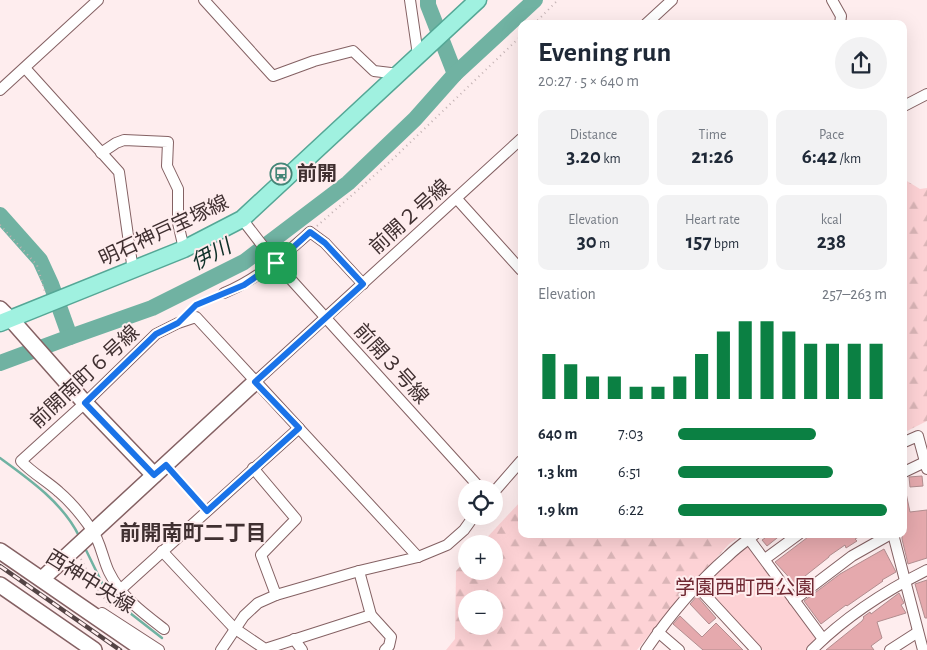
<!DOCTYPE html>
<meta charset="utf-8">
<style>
:root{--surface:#fff;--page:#f2f2f3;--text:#1f2937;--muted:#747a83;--accent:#0b8043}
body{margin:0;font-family:"Alegreya Sans","Noto Sans JP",sans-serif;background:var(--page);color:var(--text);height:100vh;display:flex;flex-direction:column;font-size:19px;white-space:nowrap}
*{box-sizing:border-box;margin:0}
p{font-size:16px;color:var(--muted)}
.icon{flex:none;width:28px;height:28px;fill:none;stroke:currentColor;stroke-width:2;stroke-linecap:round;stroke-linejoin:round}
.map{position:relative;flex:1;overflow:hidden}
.drawer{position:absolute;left:518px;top:20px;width:389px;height:518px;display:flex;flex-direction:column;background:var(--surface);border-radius:10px;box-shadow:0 5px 20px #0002}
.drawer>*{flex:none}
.buttons{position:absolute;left:458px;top:480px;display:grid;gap:10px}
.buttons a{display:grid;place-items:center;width:45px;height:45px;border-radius:50%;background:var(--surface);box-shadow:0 5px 20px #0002;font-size:25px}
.pin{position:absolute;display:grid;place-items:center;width:42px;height:42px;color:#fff;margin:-21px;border-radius:10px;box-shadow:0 2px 8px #0006}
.round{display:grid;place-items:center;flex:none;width:52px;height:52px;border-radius:26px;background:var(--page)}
.summary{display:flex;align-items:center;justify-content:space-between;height:85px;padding:0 20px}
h1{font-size:28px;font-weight:700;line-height:38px}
.figures{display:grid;grid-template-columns:repeat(3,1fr);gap:8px;height:85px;padding:5px 20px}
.figures div{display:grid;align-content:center;border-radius:10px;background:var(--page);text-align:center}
.figures b{font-size:21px;font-weight:700}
.figures small{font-size:14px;font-weight:400}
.figures p{font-size:14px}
.chart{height:140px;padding:10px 20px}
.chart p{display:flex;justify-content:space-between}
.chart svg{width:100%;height:90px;margin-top:5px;stroke:var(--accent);stroke-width:6}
ul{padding:0 20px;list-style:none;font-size:16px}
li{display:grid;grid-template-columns:80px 60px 1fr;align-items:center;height:38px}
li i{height:12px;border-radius:6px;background:var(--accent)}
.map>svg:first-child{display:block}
</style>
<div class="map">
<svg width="927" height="650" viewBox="0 0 927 650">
<defs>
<pattern id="forest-firs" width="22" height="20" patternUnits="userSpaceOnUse" patternTransform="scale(1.25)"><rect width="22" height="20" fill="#fdd2d5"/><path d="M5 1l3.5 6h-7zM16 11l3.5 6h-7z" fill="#dab5b7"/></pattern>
</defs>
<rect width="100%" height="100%" fill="#feedee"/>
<path fill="#fdd2d5" d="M745,546H752L815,634L816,641L806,650H763L704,590V583Z"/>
<g fill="url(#forest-firs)" fill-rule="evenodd">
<path d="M902,178L920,189L927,188V421L903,433Z"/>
<path d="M521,501V534H743L729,544L664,616L637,650H446L455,639L456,571L466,560V571H494V544H481ZM466,599H494V626H466Z"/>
</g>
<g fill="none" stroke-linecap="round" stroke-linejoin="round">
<g stroke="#70b2a2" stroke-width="2.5">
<path d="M0,458C29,479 63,503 79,536"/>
<path d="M85,548L102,583L121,606L162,638"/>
</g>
<g stroke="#70b2a2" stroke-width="16">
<path d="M428,0V5L455,74"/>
<path d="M0,215L40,260L51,284L70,337"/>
<path d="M0,363L70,337L152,308L244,262L348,183L415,119L455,74L535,0"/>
</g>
</g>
<g fill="#e5a9ad" stroke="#b28d8f">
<path d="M922,476L923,486L910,487L909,477Z"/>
<path d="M906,493L910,512L927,510V558L908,564L902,539V494Z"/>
<path d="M762,534H782L767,546L762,540L765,538Z"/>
<path d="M812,534H864L855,539L857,541L846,548L845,545L829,556V557L795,584L775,562Z"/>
<path d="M884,549L896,572L882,580L883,581L847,606L846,605L821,624L804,601L840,574Z"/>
<path d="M927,580V618H925L915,584Z"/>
<path d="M899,593L904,603L901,605L906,613L877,622L882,638L871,646L874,650H826L862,621L864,618L863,617L870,612L871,614Z"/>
<path d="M697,596L716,618L709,624L690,604Z"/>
<path d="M680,616L702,637L716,623L743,650H703L673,624Z"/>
</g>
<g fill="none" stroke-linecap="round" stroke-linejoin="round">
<g stroke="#846163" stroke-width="12">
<g id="street">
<path d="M204,0L273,76L314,61L353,51L374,71L399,74"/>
<path d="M410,0L418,55"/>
<path d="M832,0L841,16L840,24"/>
<path d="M646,24L672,0"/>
<path d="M25,68L119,172L133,271"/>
<path d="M0,90L98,0"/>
<path d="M902,107L927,94"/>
<path d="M101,153L116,143L124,140L168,142L167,166L178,189V223L184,249"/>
<path d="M457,199L521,270"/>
<path d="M242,219L276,263L481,489"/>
<path d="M224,293C258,279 283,256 310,232L325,243L363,284"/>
<path d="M255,382L521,139"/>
<path d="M902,443L918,436L927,469"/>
<path d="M253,468L296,519L261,555L276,595"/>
<path d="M902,473L925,462"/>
<path d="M494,492L521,461"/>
<path d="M893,534L923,650"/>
<path d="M749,539L823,639"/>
<path d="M162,551L234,628L265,649L371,615"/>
<path d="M765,559L799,534"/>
<path d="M359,571L371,615L391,637L389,646L385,650"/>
<path d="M697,586L756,650"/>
<path d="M120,590L299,428"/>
<path d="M794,600L852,556L891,534"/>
<path d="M102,613L159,650"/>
<path d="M164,629C143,613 121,597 109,572C103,560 100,540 92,530C83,517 72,503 59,492C47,481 32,473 21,461L85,403L156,334L178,323L196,317L418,557"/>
<path d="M658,632L679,650"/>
<path d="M294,639L302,650"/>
<path d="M221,650L244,616L258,603L276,595L359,571L418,557L447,545L464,530L474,516"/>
<path d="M646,650C669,616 697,583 728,556C736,548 746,541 755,534"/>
<path d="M812,650C845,617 885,591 927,570"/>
<path d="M890,650L918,632"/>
</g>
</g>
<g stroke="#846163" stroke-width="18">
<g id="secondary">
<path d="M0,309L16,325L85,403L154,475"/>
<path d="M0,551L144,650"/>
<path d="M43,578L255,382"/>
<path d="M0,585L94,650"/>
</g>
</g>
<g stroke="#55a796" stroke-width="19">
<path id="primary" d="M0,323L184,249L242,219L478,0"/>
</g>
<g stroke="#c3b2b3" stroke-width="2" stroke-dasharray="1 4" stroke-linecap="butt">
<path d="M534,24L558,0"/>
<path d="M0,225L37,265L45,292"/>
<path d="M317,226L394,158L521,36"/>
<path d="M193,308L195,305L215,297"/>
<path d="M174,474L201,504"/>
<path d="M81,559L92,581L110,606"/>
</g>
<use href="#street" stroke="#fff" stroke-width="10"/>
<use href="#secondary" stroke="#fff" stroke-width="15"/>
<use href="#primary" stroke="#a0f1e0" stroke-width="16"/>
<g stroke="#544445" stroke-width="4.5">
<path id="rail" d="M0,566L120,650"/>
</g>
<use href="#rail" stroke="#feedee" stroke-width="2.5" stroke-dasharray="8" stroke-linecap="butt"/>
</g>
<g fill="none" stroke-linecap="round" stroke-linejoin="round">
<g stroke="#fff" stroke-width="10">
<path id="route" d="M310,232L325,243L363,284L255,382L299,428L207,511L166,465L154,475L85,403L156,334L178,323L196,305L244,285L276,263Z"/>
</g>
<use href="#route" stroke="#1a73e8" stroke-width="6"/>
</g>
<defs>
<g id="bus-ring" transform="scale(1.125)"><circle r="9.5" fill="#feedee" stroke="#438577" stroke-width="1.5"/><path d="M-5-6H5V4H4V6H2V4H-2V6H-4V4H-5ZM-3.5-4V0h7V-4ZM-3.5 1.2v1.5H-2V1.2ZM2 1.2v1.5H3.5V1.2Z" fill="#438577"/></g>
</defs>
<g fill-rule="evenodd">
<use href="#bus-ring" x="281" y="174"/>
</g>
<g text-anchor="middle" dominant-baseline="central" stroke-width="4" stroke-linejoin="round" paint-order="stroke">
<g font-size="20" font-weight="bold" fill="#403031" stroke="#feedee" text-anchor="start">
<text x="297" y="174">前開</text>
</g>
<g font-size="20" fill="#403031" stroke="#feedee">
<text transform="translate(410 217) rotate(-42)">前開２号線</text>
<text transform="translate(164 231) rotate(-25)">明石神戸宝塚線</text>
<text transform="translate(391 364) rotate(48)">前開３号線</text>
<text transform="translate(85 377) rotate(-43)">前開南町６号線</text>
<text transform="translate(90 582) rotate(32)">西神中央線</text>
</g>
<g font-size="20" fill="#6f2832" stroke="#feedee">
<text x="745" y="588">学園西町西公園</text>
</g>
<g font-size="21" font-style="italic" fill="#0f3029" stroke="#feedee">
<text transform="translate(211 255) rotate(-28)">伊川</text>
</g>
<g font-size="21" font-weight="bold" fill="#403031" stroke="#feedee">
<text x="193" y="533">前開南町二丁目</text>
</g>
</g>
</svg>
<div class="buttons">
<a><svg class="icon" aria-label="locate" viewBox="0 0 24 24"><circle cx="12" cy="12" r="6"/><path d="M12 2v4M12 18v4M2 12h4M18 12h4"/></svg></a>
<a>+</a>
<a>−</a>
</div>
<div class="pin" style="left:276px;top:263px;background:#1e9e55"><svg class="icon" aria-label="arrive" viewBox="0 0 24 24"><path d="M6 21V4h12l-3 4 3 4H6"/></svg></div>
<section class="drawer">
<div class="summary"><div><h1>Evening run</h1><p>20:27 · 5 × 640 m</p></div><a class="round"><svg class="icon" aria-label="share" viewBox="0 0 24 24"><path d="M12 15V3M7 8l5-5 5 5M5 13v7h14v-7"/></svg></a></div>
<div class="figures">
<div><p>Distance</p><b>3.20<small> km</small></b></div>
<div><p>Time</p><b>21:26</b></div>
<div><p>Pace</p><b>6:42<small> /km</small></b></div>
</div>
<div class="figures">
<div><p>Elevation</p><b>30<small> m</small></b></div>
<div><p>Heart rate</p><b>157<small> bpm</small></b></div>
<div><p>kcal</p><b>238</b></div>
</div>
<div class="chart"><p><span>Elevation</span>257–263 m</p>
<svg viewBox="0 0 160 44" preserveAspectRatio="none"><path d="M5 44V22M15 44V27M25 44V33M35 44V33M45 44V38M55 44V38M65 44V33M75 44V22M85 44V11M95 44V6M105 44V6M115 44V11M125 44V17M135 44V17M145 44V17M155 44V17"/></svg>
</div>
<ul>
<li><b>640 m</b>7:03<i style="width:66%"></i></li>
<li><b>1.3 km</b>6:51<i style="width:74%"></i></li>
<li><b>1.9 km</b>6:22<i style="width:100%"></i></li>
</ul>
</section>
</div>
